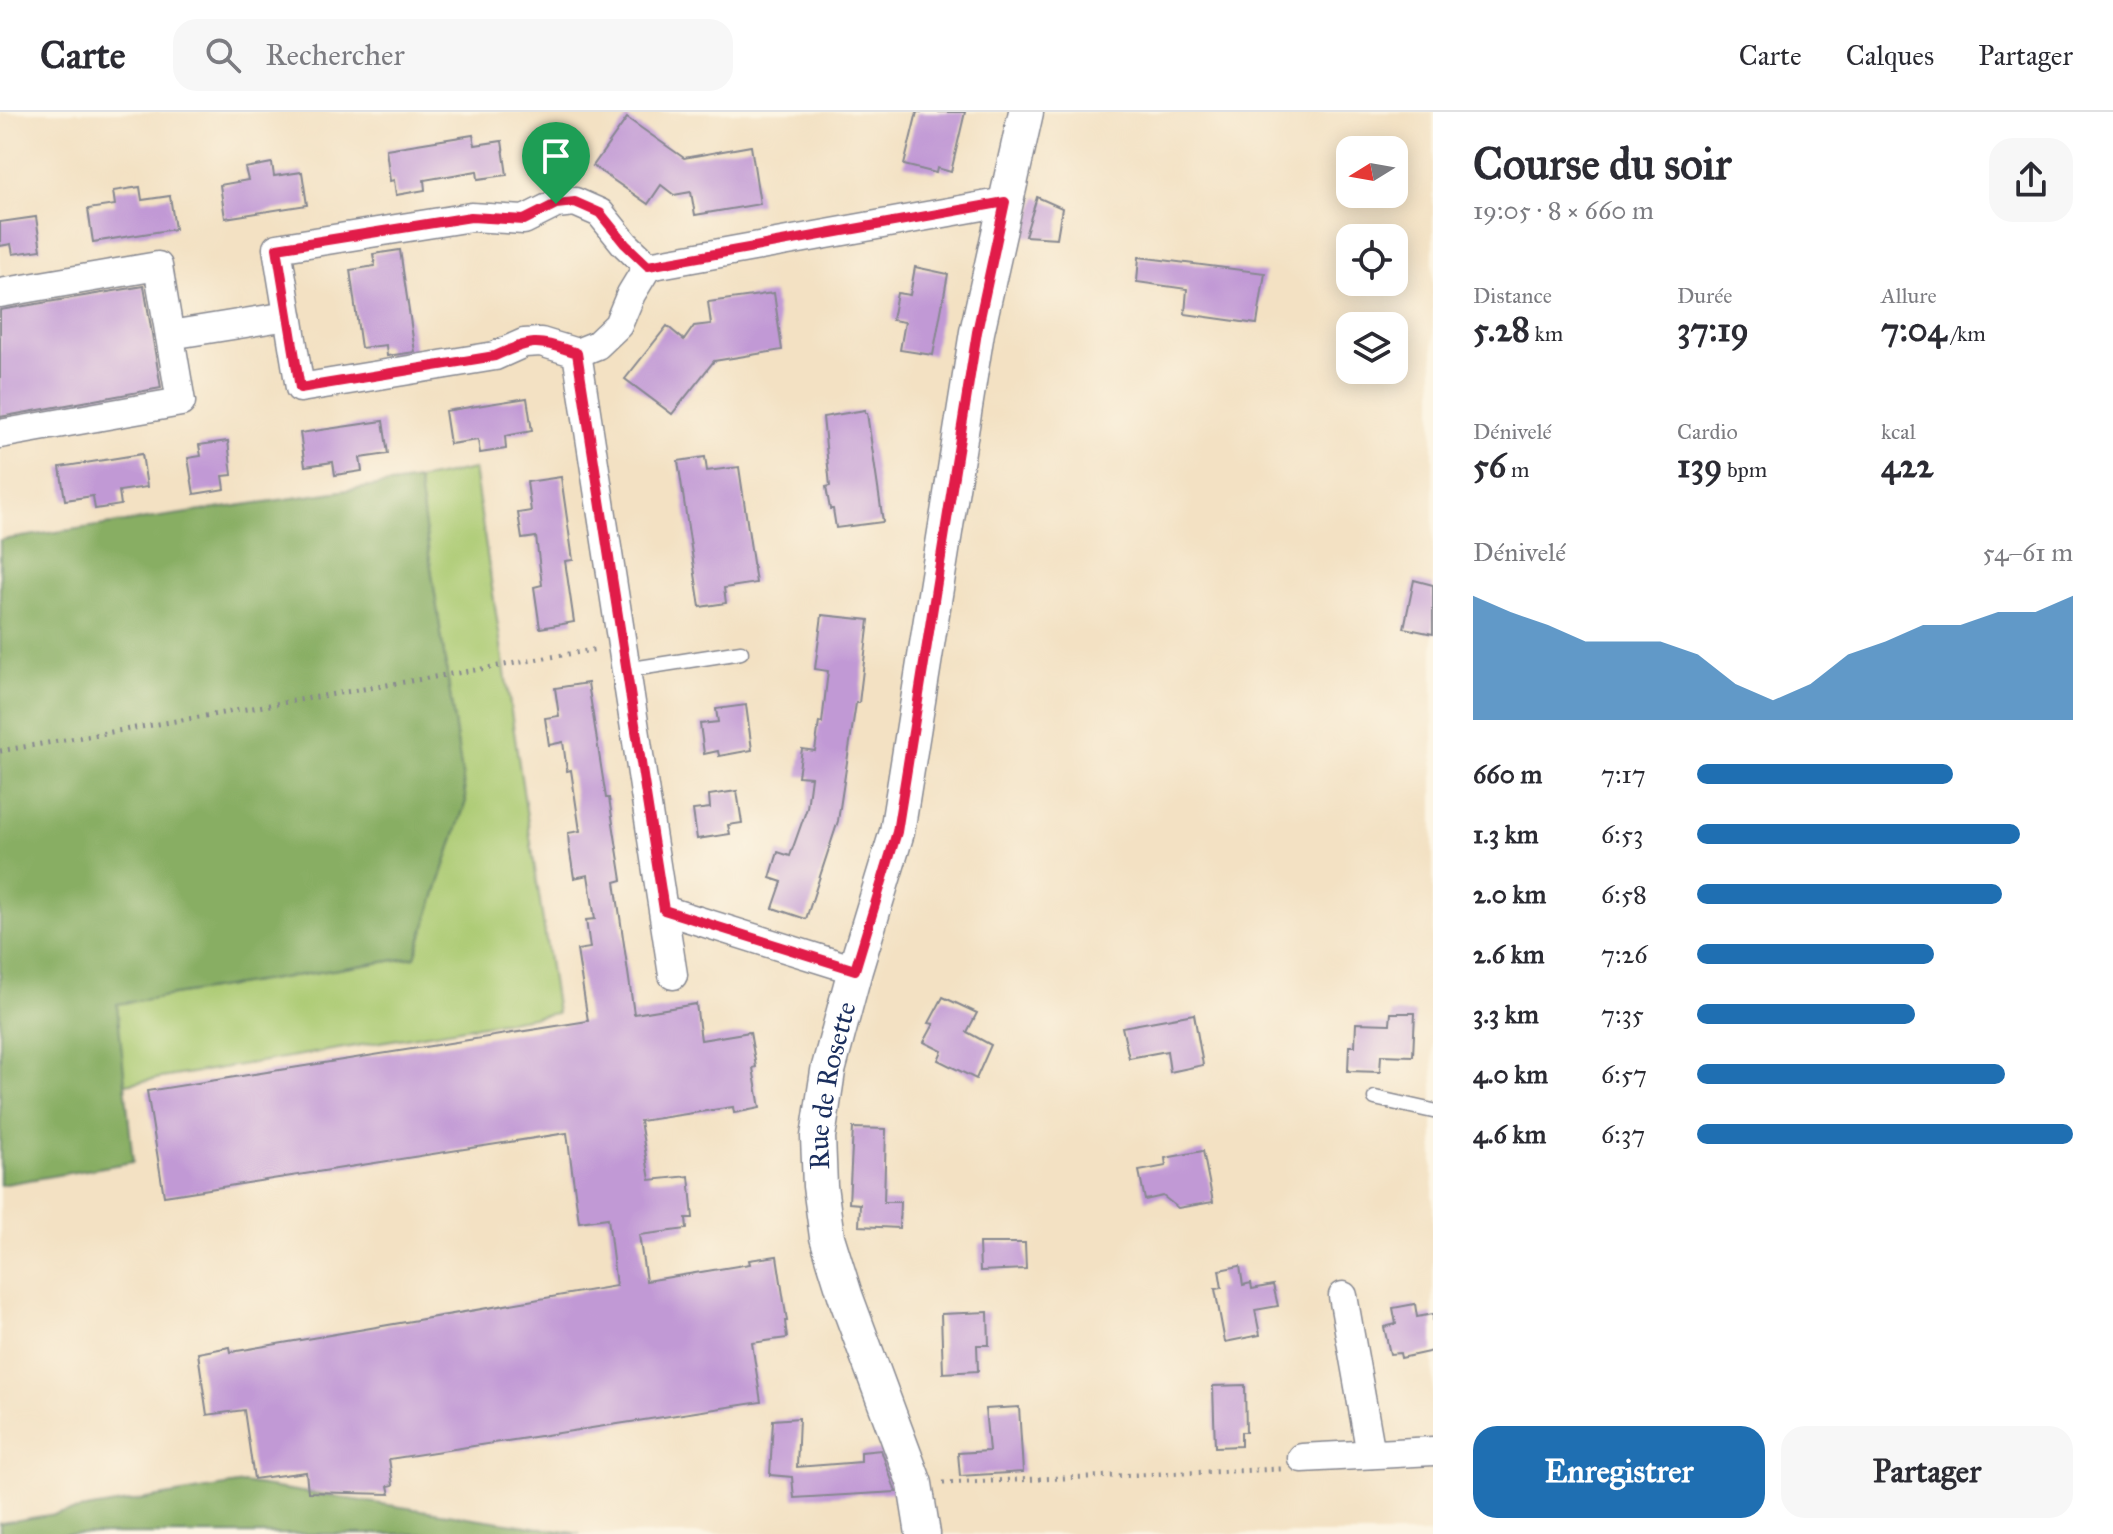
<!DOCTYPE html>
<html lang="fr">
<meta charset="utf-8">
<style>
:root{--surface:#fff;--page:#f7f7f7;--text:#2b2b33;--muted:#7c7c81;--line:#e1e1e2;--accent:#1f6fb2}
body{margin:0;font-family:"IM FELL Great Primer",serif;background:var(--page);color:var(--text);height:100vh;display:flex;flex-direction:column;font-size:30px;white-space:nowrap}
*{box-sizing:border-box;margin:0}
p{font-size:26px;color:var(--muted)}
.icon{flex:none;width:44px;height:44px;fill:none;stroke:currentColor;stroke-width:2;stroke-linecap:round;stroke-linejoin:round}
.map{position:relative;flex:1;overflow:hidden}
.sheet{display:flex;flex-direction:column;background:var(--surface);width:680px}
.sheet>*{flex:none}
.needle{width:52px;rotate:259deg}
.tools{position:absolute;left:1336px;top:24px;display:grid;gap:16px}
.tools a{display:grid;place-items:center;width:72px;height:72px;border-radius:16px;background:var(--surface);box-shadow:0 4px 20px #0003;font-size:40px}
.pin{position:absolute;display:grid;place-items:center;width:68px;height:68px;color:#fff;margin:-82px -34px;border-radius:50% 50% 50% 0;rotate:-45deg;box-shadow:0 0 8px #0007}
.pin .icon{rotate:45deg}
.round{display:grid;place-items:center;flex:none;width:84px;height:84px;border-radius:24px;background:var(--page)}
.headline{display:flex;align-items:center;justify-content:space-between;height:136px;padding:0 40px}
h1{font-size:44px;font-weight:700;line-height:60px}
.figures{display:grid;grid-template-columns:repeat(3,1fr);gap:12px;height:136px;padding:8px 40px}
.figures div{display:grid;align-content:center}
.figures b{font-size:34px;font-weight:700}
.figures small{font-size:22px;font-weight:400}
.figures p{font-size:22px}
.chart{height:224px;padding:16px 40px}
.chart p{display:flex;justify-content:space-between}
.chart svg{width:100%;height:144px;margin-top:8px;fill:var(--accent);opacity:.7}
.cta{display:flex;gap:16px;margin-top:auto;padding:16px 40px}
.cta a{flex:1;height:92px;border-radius:24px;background:var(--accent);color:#fff;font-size:32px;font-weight:700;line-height:92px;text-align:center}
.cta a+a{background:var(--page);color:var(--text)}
ul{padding:0 40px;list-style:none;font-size:26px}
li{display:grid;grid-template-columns:128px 96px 1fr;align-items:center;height:60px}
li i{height:20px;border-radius:10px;background:var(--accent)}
header{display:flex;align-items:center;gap:48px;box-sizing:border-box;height:112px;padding:0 40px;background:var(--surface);border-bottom:2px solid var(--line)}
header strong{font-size:38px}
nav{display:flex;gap:44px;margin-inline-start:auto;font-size:28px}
.search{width:560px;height:72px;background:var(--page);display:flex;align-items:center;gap:20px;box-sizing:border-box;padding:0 28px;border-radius:24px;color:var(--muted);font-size:30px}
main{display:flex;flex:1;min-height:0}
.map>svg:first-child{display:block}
</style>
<header>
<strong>Carte</strong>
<div class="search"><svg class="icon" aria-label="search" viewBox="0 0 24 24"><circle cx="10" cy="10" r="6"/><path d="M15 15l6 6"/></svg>Rechercher</div>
<nav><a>Carte</a><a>Calques</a><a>Partager</a></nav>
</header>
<main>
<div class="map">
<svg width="1433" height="1422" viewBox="0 0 1433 1422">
<rect width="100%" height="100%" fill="#fcf5e5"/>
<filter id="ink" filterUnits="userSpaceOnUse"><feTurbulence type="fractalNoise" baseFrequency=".0125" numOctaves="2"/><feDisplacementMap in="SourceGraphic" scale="16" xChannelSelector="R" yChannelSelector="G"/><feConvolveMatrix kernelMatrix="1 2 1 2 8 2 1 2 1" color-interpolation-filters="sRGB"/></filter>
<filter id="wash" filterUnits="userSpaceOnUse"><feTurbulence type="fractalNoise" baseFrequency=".006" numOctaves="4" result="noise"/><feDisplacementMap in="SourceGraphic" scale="32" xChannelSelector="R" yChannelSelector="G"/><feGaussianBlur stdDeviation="1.8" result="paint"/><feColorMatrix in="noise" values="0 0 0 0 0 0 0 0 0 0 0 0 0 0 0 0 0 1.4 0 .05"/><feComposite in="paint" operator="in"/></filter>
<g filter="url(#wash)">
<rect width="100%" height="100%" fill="#f3e1c3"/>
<path fill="#abca72" stroke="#637c68" stroke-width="2" d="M474,357L557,901L125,972L116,892L415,845L466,689L418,368Z"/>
<g fill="#88ae64" stroke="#526e61" stroke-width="2">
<path d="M418,368L466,689L415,845L117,892L133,1050L0,1073V428Z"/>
<path d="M243,1371L580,1422H0V1411Z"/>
</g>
<g id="blocks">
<g fill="#c199d5">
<path d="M917,0H965L951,60L937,56L936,61L904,53Z"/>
<path d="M627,6L684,46L751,34L760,92L695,103L691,80L674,83L661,73L648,92L593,54Z"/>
<path d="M473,23L475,33L502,29L507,63L478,67L477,59L424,68L425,78L396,83L394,68L390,69L386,37Z"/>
<path d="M272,51L274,64L302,60L307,93L225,106L220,73L248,68L245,56Z"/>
<path d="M140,75L142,88L170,84L175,117L93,130L88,97L115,93L113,79Z"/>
<path d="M1037,85L1062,96L1057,126L1025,124Z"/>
<path d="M36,105L41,138L13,142L11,132L0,134V110Z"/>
<path d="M400,138L415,240L387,244L386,233L361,236L350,158L375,154L373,142Z"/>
<path d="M1139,145L1265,161L1257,212L1185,202L1187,177L1137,170Z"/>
<path d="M915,155L948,162L933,243L900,238L905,210L892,208L897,181L910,183Z"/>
<path d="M144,174L161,276L0,305V198Z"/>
<path d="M774,181L782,238L714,249L672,302L625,267L667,214L684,228L694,214L711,212L708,190Z"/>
<path d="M527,286L532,319L505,324L506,337L480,341L478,328L450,332L445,299Z"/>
<path d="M865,298V301H867L883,410L836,416L833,397H830L826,375L830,374L823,305Z"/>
<path d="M383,309L388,342L360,346L362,359L335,363L333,350L305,354L300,321Z"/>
<path d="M228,329L232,363L223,364L225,377L194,382L188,346L201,344L199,333Z"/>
<path d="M142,342L147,375L119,379L121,393L95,397L93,384L65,388L60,355Z"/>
<path d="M705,345L707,359L739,355L756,471L724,476L726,491L700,495L678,349Z"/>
<path d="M561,365L573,448L565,449L574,510L540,516L534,475L542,473L536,425L522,427L518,401L531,399L527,370Z"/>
<path d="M1414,468L1433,473V522L1404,516Z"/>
<path d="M822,503L869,508L859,591H856L838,709L806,807L773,796L782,770L770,766L778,740L790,744L807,696L811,665L798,664L802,637L815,639L819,610L822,611L828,559L815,557Z"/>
<path d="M588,571L606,686H609L622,768L615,770L634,902L696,892L701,928L750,920L756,955L753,956L760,996L734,1001L733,995L640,1009L650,1068L689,1064L693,1106H686L687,1117L639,1123L646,1169L750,1152L749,1148L777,1144L787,1209H785L787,1226L752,1231L761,1290L389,1347L393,1373L388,1374L390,1382L308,1380L306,1360L254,1367L244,1298L207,1303L198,1241L230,1235L231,1240L616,1174L608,1106L579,1110L567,1021L164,1084L147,979L588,909L577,838L590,836L586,808L595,807L588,763L574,766L569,734L568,721L580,719L571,658L567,659L563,630L549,633L545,606L559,604L555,576Z"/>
<path d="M746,593L752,638L719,644L718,639L704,642L700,612L718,610L716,597Z"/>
<path d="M737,679L742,711L728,713L730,722L697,727L693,698L710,696L709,683Z"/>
<path d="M943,885L977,901L967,920L991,933L976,967L938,948L942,939L924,930L934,912L929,911Z"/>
<path d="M1391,901H1415L1413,944L1381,943L1380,960L1348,959L1349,934H1355L1356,911L1390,912Z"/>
<path d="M1194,902L1203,953L1170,960L1167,939L1129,946L1122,915Z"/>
<path d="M853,1016L886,1017L884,1090H900L899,1116L859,1114L860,1092L849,1091Z"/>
<path d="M1203,1039L1213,1090L1178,1096L1163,1084L1145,1088L1139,1059L1166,1054L1165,1046Z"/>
<path d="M979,1131H1025L1026,1157L980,1159Z"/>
<path d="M1240,1154L1243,1173L1251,1171L1252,1177L1273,1173L1278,1194L1255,1198L1260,1223L1225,1230L1215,1177L1222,1176L1219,1158Z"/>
<path d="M1415,1192L1417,1205L1433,1202V1239L1401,1246L1400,1241L1390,1242L1384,1215L1396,1212L1393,1196Z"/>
<path d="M988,1200L989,1233H977L978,1259L943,1261L941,1202Z"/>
<path d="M1245,1273L1246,1320H1241V1334L1215,1335L1213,1274Z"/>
<path d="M1019,1295L1023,1360L960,1364L958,1341L989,1339L985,1297Z"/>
<path d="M799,1306L797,1355L861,1350V1340L881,1338L896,1380L794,1386L792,1365L770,1363L773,1308Z"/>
</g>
</g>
</g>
<g filter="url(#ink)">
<use href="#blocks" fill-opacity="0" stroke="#878890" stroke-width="2"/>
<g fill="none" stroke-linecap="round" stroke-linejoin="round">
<g stroke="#878890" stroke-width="17">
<g id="service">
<path d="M626,558L741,540"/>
<path d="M1375,986L1433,999"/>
</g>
</g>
<g stroke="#878890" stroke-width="31">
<g id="minor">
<path d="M575,90L600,101L625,132L648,154L631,182L618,213L597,233L577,241L541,230L524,231L495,244L300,276L277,136L471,105L524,108L556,92Z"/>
<path d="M648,154L1005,90"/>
<path d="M0,181L158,154L181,290L0,322"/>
<path d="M170,223L288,204"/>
<path d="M577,241L673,863"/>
<path d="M664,798L855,858"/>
<path d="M1343,1184L1371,1342"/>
<path d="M1302,1346L1433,1339"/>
</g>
</g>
<g stroke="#878890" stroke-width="37">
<g id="tertiary">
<path id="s1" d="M923,1422L915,1372L846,1186L827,1125L820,1074L818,1025L828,959L855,858L897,720L977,220L1026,0"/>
</g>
</g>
<g stroke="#878890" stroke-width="5" stroke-dasharray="2 6" stroke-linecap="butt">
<path d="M0,639L598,537"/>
<path d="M943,1371L1281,1357"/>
</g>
<use href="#service" stroke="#fff" stroke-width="14"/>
<use href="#minor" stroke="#fff" stroke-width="28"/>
<use href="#tertiary" stroke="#fff" stroke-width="34"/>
</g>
</g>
<g fill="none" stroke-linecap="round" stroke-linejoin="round" filter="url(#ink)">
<g stroke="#fff" stroke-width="16">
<path id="route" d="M575,90L600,101L625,132L648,154L1005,90L977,220L897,720L855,858L664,798L577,241C536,228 535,226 495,244L300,276L277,136L471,105L524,108L556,92Z"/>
</g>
<use href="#route" stroke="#e11d48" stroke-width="10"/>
</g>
<g text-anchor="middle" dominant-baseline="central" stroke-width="6" stroke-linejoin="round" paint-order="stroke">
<g font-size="28" fill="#1b2f5e" stroke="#fcf5e5">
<text stroke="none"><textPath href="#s1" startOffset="466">Rue de Rosette</textPath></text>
</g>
</g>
</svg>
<div class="tools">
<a><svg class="needle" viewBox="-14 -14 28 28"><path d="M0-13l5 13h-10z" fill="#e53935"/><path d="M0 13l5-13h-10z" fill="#7c7c81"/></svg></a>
<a><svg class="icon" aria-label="locate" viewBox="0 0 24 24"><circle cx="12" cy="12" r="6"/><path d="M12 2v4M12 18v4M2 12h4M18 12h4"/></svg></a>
<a><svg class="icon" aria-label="layers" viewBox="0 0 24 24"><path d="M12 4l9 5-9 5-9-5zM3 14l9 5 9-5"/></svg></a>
</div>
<div class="pin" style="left:556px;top:92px;background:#1e9e55"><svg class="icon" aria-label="arrive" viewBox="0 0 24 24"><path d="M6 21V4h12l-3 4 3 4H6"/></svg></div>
</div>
<section class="sheet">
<div class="headline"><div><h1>Course du soir</h1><p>19:05 · 8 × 660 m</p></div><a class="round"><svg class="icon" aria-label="share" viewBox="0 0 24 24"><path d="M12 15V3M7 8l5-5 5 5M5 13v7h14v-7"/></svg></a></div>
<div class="figures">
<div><p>Distance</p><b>5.28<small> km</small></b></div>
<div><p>Durée</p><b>37:19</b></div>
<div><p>Allure</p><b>7:04<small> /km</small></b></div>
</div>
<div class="figures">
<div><p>Dénivelé</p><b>56<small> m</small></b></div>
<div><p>Cardio</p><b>139<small> bpm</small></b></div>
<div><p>kcal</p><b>422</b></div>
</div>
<div class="chart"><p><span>Dénivelé</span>54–61 m</p>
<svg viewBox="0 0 160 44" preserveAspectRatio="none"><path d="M0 44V6L10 11L20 15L30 20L40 20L50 20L60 24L70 33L80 38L90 33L100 24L110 20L120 15L130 15L140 11L150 11L160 6V44z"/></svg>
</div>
<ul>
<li><b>660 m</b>7:17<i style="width:68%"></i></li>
<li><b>1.3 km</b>6:53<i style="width:86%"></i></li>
<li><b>2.0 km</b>6:58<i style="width:81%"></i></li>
<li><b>2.6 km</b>7:26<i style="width:63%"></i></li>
<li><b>3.3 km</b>7:35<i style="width:58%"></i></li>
<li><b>4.0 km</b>6:57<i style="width:82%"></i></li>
<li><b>4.6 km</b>6:37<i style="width:100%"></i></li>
</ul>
<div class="cta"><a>Enregistrer</a><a>Partager</a></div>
</section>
</main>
